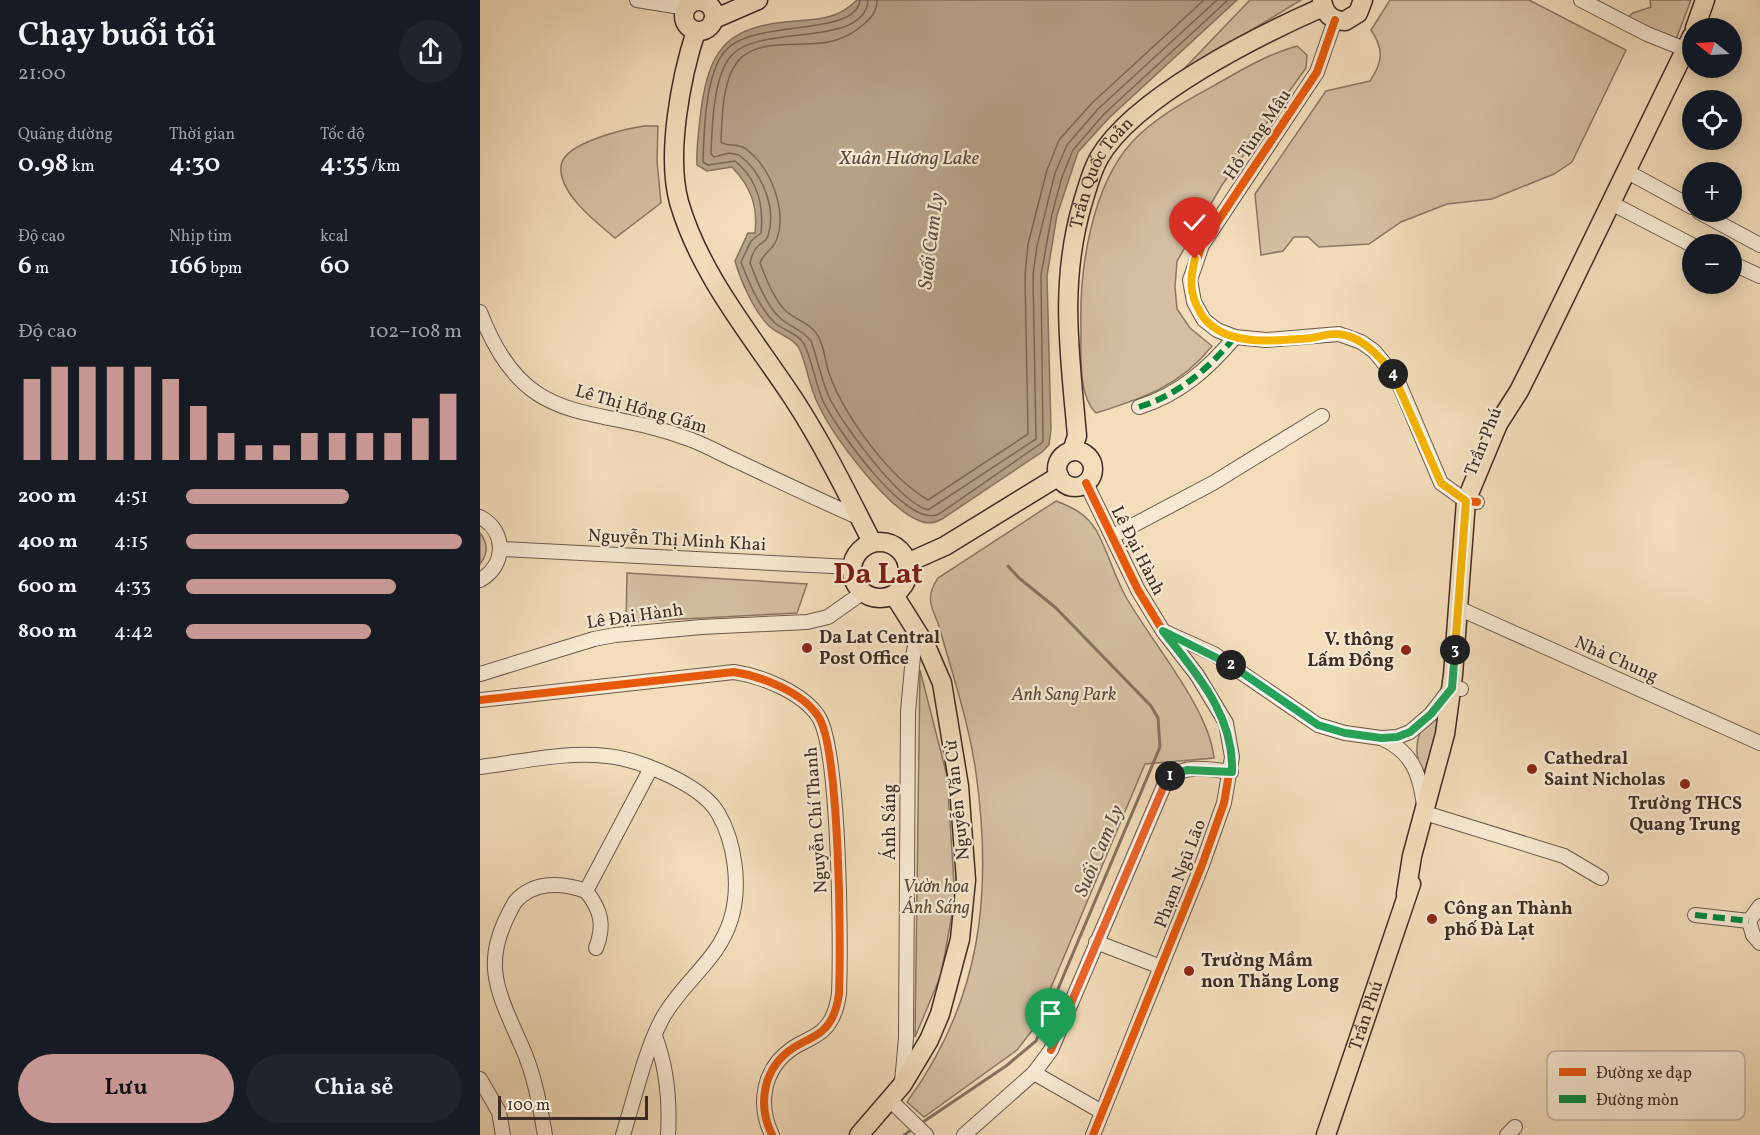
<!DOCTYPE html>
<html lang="vi">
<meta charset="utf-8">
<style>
:root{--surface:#171b24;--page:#20242c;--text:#f1f3f6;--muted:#9ea1a6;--accent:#c59692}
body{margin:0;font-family:Vollkorn,serif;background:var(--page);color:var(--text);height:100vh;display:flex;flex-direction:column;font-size:22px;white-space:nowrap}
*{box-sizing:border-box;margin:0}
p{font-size:20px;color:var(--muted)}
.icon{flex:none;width:33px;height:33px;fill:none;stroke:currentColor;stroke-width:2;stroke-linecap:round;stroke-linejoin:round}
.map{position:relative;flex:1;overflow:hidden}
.details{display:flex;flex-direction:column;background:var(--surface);width:480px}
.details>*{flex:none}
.needle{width:39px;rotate:288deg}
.fabs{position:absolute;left:1202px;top:18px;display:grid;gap:12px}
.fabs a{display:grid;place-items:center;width:60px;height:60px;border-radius:50%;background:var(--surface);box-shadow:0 3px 15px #0003;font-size:30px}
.scale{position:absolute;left:18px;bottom:15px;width:150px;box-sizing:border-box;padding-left:6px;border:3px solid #3e2d25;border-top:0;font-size:16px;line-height:21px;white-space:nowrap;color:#3e2d25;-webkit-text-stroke:4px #f7e9d3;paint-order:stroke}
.pin{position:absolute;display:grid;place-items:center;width:51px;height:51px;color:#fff;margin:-62px -26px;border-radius:50% 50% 50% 0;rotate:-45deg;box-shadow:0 0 6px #0007}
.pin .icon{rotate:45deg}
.km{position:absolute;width:30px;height:30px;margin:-15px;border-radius:50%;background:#222;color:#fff;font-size:16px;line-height:30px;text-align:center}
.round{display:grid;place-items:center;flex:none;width:63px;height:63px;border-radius:32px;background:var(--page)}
.summary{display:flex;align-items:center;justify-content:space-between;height:102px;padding:0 18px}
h1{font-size:33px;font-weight:600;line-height:45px}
.stats{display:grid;grid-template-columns:repeat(3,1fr);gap:9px;height:102px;padding:6px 18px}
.stats div{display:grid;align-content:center}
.stats b{font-size:26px;font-weight:600}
.stats small{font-size:16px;font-weight:400}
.stats p{font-size:16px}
.chart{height:168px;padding:12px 18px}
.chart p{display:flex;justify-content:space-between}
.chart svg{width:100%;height:108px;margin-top:6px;stroke:var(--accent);stroke-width:6}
.button{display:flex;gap:12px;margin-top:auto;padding:12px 18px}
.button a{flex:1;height:69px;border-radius:36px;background:var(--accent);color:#111;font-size:24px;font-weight:600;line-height:69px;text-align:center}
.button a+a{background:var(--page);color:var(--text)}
ul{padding:0 18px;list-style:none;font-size:20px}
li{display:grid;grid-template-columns:96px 72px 1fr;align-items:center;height:45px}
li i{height:15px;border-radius:8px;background:var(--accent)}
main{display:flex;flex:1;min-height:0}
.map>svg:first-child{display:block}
</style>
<main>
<section class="details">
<div class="summary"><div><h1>Chạy buổi tối</h1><p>21:00</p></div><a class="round"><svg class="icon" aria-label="share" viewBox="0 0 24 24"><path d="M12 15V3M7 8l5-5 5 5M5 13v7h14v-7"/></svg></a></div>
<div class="stats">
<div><p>Quãng đường</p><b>0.98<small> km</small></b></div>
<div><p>Thời gian</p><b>4:30</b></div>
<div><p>Tốc độ</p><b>4:35<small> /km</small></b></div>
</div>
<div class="stats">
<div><p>Độ cao</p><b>6<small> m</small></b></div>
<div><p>Nhịp tim</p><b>166<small> bpm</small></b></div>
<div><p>kcal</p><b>60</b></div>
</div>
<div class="chart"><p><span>Độ cao</span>102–108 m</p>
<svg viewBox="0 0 160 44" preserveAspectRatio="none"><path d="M5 44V11M15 44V6M25 44V6M35 44V6M45 44V6M55 44V11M65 44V22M75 44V33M85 44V38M95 44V38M105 44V33M115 44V33M125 44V33M135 44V33M145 44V27M155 44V17"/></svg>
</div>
<ul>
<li><b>200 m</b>4:51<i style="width:59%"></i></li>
<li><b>400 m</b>4:15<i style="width:100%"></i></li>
<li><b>600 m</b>4:33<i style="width:76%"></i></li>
<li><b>800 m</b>4:42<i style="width:67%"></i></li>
</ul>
<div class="button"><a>Lưu</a><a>Chia sẻ</a></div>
</section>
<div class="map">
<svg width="1280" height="1135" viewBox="0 0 1280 1135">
<rect width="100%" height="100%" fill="#f3ddbb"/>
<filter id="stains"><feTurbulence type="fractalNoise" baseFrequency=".00333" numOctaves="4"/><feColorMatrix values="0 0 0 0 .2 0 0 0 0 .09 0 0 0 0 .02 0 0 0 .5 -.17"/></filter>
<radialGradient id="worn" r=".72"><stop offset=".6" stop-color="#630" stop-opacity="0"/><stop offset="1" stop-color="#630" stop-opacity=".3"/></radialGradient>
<g fill="#d4bfa2" stroke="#897664" stroke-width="1.5">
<path d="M770,0H821L699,74Z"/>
<path d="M910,0H1049L1146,50L1092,162L1074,174L1012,199L967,204L921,222L889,244L839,247L828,237H814L803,251L781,255L775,194L846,91L890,81C903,62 904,49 891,30Z"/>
<path d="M1170,0H1211L1195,42L1146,19L1153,13L1171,7Z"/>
<path d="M817,46L827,55L826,68L742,185L697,261L695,287L697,309L710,328L732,346C700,386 664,398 616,413C598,395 601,355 601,330C599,271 611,186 653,141C676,117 706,101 735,85C761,70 788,54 817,46Z"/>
<path d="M164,126H178L177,161L181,203L135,238C117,223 78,193 81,166C83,143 145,129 164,126Z"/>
<path d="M576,501C594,508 606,514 616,530C628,551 634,576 646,597C672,643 729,708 734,758L665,764L554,1028L537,1050L444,1117L427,1102C501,1001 513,894 496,773C489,723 472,672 458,623C450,605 446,596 458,578Z"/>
<path d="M0,533C8,543 8,554 0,564Z"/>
<path d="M147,573L327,584L317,613L146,622Z"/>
<path d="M440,670L467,776L475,898L461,975L435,1037Z"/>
<path d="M960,718L947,769L942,770C932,753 936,720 960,718Z"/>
</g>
<path fill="#b5a188" stroke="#857360" stroke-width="1.5" d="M377,0H757L629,118L598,152L577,215L567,276L571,429L569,445L562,452L462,519C455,523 447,524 440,521C407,509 353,436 338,404C329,386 327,365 319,348C314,338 297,334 289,326C274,311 261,282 255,261L268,233H275C278,206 271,187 252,167L227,171L217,165C216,147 219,129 221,110C229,53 244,28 305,22C333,19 355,22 377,0Z"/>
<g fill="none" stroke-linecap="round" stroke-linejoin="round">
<g stroke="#7a6756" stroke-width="1.5">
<path d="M380,0C376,38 273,18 245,51C225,74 224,132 223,162L228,165L255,161C277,179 284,205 281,233L271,241L261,262C268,281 280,309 295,323C303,330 319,334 324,344C333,362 335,383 343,401C356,428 427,530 459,514L563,442L561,275L572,214L582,177L593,150L624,114L748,0"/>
<path d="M388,0C385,49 279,23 251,56C233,77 232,128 231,154L234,157L249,153L259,155C282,172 297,208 288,236C286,242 282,242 278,246C274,250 271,258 270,263C277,281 286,305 300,318C310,327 323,330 331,341C338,360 341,380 350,399C364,426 419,502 448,510L556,439L553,275L557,246L575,173L587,145L618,109L737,0"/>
<path d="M397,0C397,11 392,17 384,24C376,31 367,37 356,40C327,50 281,35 258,61C242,80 242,119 241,142C247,147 258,143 266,149C291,168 308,211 296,241C292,250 283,254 280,263C286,278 294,300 306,311C317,321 331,323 338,336C345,348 345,363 350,376C366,418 409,477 448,500L548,434L545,275L548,244L567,170L579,140L612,103L724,0"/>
</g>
<g stroke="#857360" stroke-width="3">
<path d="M440,1124L526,1066L556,1041L680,747L678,718L671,706L576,608L539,578L528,566"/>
<path d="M424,1135L434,1128"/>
</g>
<g stroke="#6b594a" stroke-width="16">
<g id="minor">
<path d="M157,0L207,8"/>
<path d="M1101,0L1167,34L1207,50"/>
<path d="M855,20L837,72L722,245L710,280L714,302L724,320L737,330L755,337L786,340L859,334L881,342L894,351L917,379L961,483L986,501L997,502"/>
<path d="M1146,171L1212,207"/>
<path d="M1131,203L1212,245"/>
<path d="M1219,212L1280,245"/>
<path d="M1251,263L1280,276"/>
<path d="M0,312C46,433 111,402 209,439C226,445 243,455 259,462C299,481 339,500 380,518"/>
<path d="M659,407C700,394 728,369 755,337"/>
<path d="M606,483L658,590L683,631L717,675L746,723L752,757L744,803L722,865L613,1135"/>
<path d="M0,517C27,531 26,566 0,580"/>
<path d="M633,536L733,483L842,416"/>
<path d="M21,549L371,567"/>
<path d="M978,608L1280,743"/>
<path d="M685,632L734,654L838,725L865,733L901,738L917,737L930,732L951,714L971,688L981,689"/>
<path d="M0,674L114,639L135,635L221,627L327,622L348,617L382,593"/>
<path d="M0,700L254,672C281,676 322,692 338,716C360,747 361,948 359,994C357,1008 353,1022 342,1031C334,1038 322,1042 313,1048C283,1068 277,1104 292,1135"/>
<path d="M903,739C935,753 941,779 945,813L1084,856L1121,878"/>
<path d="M0,767C41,762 85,751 127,756C158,759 221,784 238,813C255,842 261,886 251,919C239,960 202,982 182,1019C165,1051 154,1100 143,1135"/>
<path d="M106,891C121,910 125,925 116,948"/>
<path d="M1280,906L1269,921L1273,935L1280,943"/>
<path d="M1215,915L1269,921"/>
<path d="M616,942L681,967"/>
<path d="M175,1036C187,1068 190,1101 188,1135"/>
<path d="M554,1073L622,1112"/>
<path d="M0,1079L19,1112L23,1135"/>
<path d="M422,1082L426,1038L428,712L433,656L438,632"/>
<path d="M410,1100L446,1135"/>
<path d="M65,1135C60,1106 54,1073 42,1047C16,988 0,962 35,902C53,881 82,882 106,891L171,768"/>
<path d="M484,1135L554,1073L571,1050L686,781C702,763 730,769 751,772"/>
<path d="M1027,1135L1035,1127"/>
</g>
</g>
<g stroke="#3e2d25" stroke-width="21">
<g id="major">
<path d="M842,0C844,13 851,21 865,21L878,13L883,0"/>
<circle cx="219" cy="16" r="15"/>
<path d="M234,19L278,0"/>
<path d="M1215,28L1225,0"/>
<path d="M216,31C201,77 186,154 199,202C220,275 272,336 313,398C343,444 367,493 392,542"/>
<path id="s1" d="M592,451L597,436C590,355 579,285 602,205C607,189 611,172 619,158C654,97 779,35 843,7"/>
<circle cx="595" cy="469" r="18"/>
<circle cx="400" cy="570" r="28"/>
<path d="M427,563L465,546L579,476"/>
<path d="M926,894L932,856L965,734L973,675L986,501L1018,424L1039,391L1056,357L1212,36"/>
<path d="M379,1135L422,1085L449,1040L460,1014L480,939L486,880L479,786L462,683L446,646L414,595"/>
<path id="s2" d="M846,1135L931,884"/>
</g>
</g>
<use href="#minor" stroke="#f7e9d3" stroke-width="14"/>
<use href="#major" stroke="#f3ddbb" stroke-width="18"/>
<g stroke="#00873e" stroke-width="6" stroke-dasharray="12 6" stroke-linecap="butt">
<path d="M659,407C700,394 728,369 755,337"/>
<path d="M1215,915L1269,921"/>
</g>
<g stroke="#f7e9d3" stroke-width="11">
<g id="cycleway">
<path d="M855,20L837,72L722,245L710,280L714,302L724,320L737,330L755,337L786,340L859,334L881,342L894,351L917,379L961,483L986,501L997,502"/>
<path d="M606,483L658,590L683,631L717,675L746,723L752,757L744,803L722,865L613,1135"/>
<path d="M0,700L254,672C281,676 322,692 338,716C360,747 361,948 359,994C357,1008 353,1022 342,1031C334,1038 322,1042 313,1048C283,1068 277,1104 292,1135"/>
</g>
</g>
<use href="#cycleway" stroke="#e8590c" stroke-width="8"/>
</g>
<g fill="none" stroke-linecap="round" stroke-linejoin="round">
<g stroke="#fff" stroke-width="12">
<path id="split-1" d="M571,1050L686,781L690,776"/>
</g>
<g stroke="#fff" stroke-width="12">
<path id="split-2" d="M690,776L707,770L752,772C754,714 716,674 683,631L751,665"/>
</g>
<g stroke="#fff" stroke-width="12">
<path id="split-3" d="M751,665L838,725L865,733L901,738L917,737L930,732L951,714L972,688L975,650"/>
</g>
<g stroke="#fff" stroke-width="12">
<path id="split-4" d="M913,374L961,483L986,501L975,650"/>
</g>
<g stroke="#fff" stroke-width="12">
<path id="split-5" d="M715,259C710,279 709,293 720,312C740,348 795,341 831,338C839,337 850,333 858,334C882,336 900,356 913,374"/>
</g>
<use href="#split-1" stroke="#f0652b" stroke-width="8"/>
<use href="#split-2" stroke="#22a559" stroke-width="8"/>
<use href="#split-3" stroke="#22a559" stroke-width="8"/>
<use href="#split-4" stroke="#f5b400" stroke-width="8"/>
<use href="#split-5" stroke="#f5b400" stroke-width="8"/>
</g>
<g fill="#8f2418" stroke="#f7e9d3" stroke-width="2">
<circle cx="327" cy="648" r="6"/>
<circle cx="926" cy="650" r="6"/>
<circle cx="1052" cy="769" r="6"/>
<circle cx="1205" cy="784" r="6"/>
<circle cx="952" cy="919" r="6"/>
<circle cx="709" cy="971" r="6"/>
</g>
<g text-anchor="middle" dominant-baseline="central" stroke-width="4.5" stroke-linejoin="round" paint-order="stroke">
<g font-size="18" fill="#3e2d25" stroke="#f7e9d3">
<text transform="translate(778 135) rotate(-56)">Hồ Tùng Mậu</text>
<text stroke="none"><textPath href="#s1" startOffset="286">Trần Quốc Toản</textPath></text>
<text transform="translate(161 410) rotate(16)">Lê Thị Hồng Gấm</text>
<text transform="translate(1004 442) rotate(-68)">Trần Phú</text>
<text transform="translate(197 541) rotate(3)">Nguyễn Thị Minh Khai</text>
<text transform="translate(657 551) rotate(63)">Lê Đại Hành</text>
<text transform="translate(155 617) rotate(-8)">Lê Đại Hành</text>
<text transform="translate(1136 660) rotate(24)">Nhà Chung</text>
<text transform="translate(478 800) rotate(-96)">Nguyễn Văn Cừ</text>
<text transform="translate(337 820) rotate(-94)">Nguyễn Chí Thanh</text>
<text transform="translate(410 822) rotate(-90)">Ánh Sáng</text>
<text transform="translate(701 874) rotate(-69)">Phạm Ngũ Lão</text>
<text stroke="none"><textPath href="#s2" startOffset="126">Trần Phú</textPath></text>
</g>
<g font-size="18" font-weight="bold" fill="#3e2d25" stroke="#f7e9d3" text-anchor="start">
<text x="339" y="638">Da Lat Central<tspan x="339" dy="21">Post Office</tspan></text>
<text x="914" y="640" text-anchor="end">V. thông<tspan x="914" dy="21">Lấm Đồng</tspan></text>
<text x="1064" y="759">Cathedral<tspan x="1064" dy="21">Saint Nicholas</tspan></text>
<text x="1205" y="804" text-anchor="middle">Trường THCS<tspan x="1205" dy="21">Quang Trung</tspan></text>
<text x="964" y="909">Công an Thành<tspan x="964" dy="21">phố Đà Lạt</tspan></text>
<text x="721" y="961">Trường Mầm<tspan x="721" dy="21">non Thăng Long</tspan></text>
</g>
<g font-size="18" font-style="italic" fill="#5c4a3e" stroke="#f7e9d3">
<text x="584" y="695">Anh Sang Park</text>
<text x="456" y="887">Vườn hoa<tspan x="456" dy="21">Ánh Sáng</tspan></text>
</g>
<g font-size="20" font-style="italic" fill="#5c4a3e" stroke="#f7e9d3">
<text x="429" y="159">Xuân Hương Lake</text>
<text transform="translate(452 241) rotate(-83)">Suối Cam Ly</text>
<text transform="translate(620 851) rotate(-67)">Suối Cam Ly</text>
</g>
<g font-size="30" font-weight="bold" fill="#7a1f14" stroke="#f7e9d3">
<text x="398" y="575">Da Lat</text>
</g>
</g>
<rect x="1067" y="1051" width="198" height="69" rx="9" fill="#f7e9d3" stroke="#c0b19f" stroke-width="1.5"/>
<rect x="1079" y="1068" width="27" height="8" fill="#e8590c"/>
<rect x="1079" y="1095" width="27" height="8" fill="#00873e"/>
<g font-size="16" fill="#3e2d25">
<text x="1116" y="1078">Đường xe đạp</text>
<text x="1116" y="1105">Đường mòn</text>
</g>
<rect width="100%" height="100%" filter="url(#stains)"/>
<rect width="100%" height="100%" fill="url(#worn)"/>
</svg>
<div class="fabs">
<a><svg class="needle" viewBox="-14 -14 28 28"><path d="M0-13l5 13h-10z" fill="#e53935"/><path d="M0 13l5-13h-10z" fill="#9ea1a6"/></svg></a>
<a><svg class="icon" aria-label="locate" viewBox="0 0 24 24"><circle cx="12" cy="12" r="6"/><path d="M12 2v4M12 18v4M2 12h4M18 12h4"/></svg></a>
<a>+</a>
<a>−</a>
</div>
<div class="scale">100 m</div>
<div class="pin" style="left:571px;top:1050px;background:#1e9e55"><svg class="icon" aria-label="arrive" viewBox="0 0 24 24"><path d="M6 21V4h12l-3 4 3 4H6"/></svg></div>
<div class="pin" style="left:715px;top:259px;background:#d93025"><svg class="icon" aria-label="check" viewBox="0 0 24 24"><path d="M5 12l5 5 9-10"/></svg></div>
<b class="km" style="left:690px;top:776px">1</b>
<b class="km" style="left:751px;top:665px">2</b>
<b class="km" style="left:975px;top:650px">3</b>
<b class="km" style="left:913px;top:374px">4</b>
</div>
</main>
